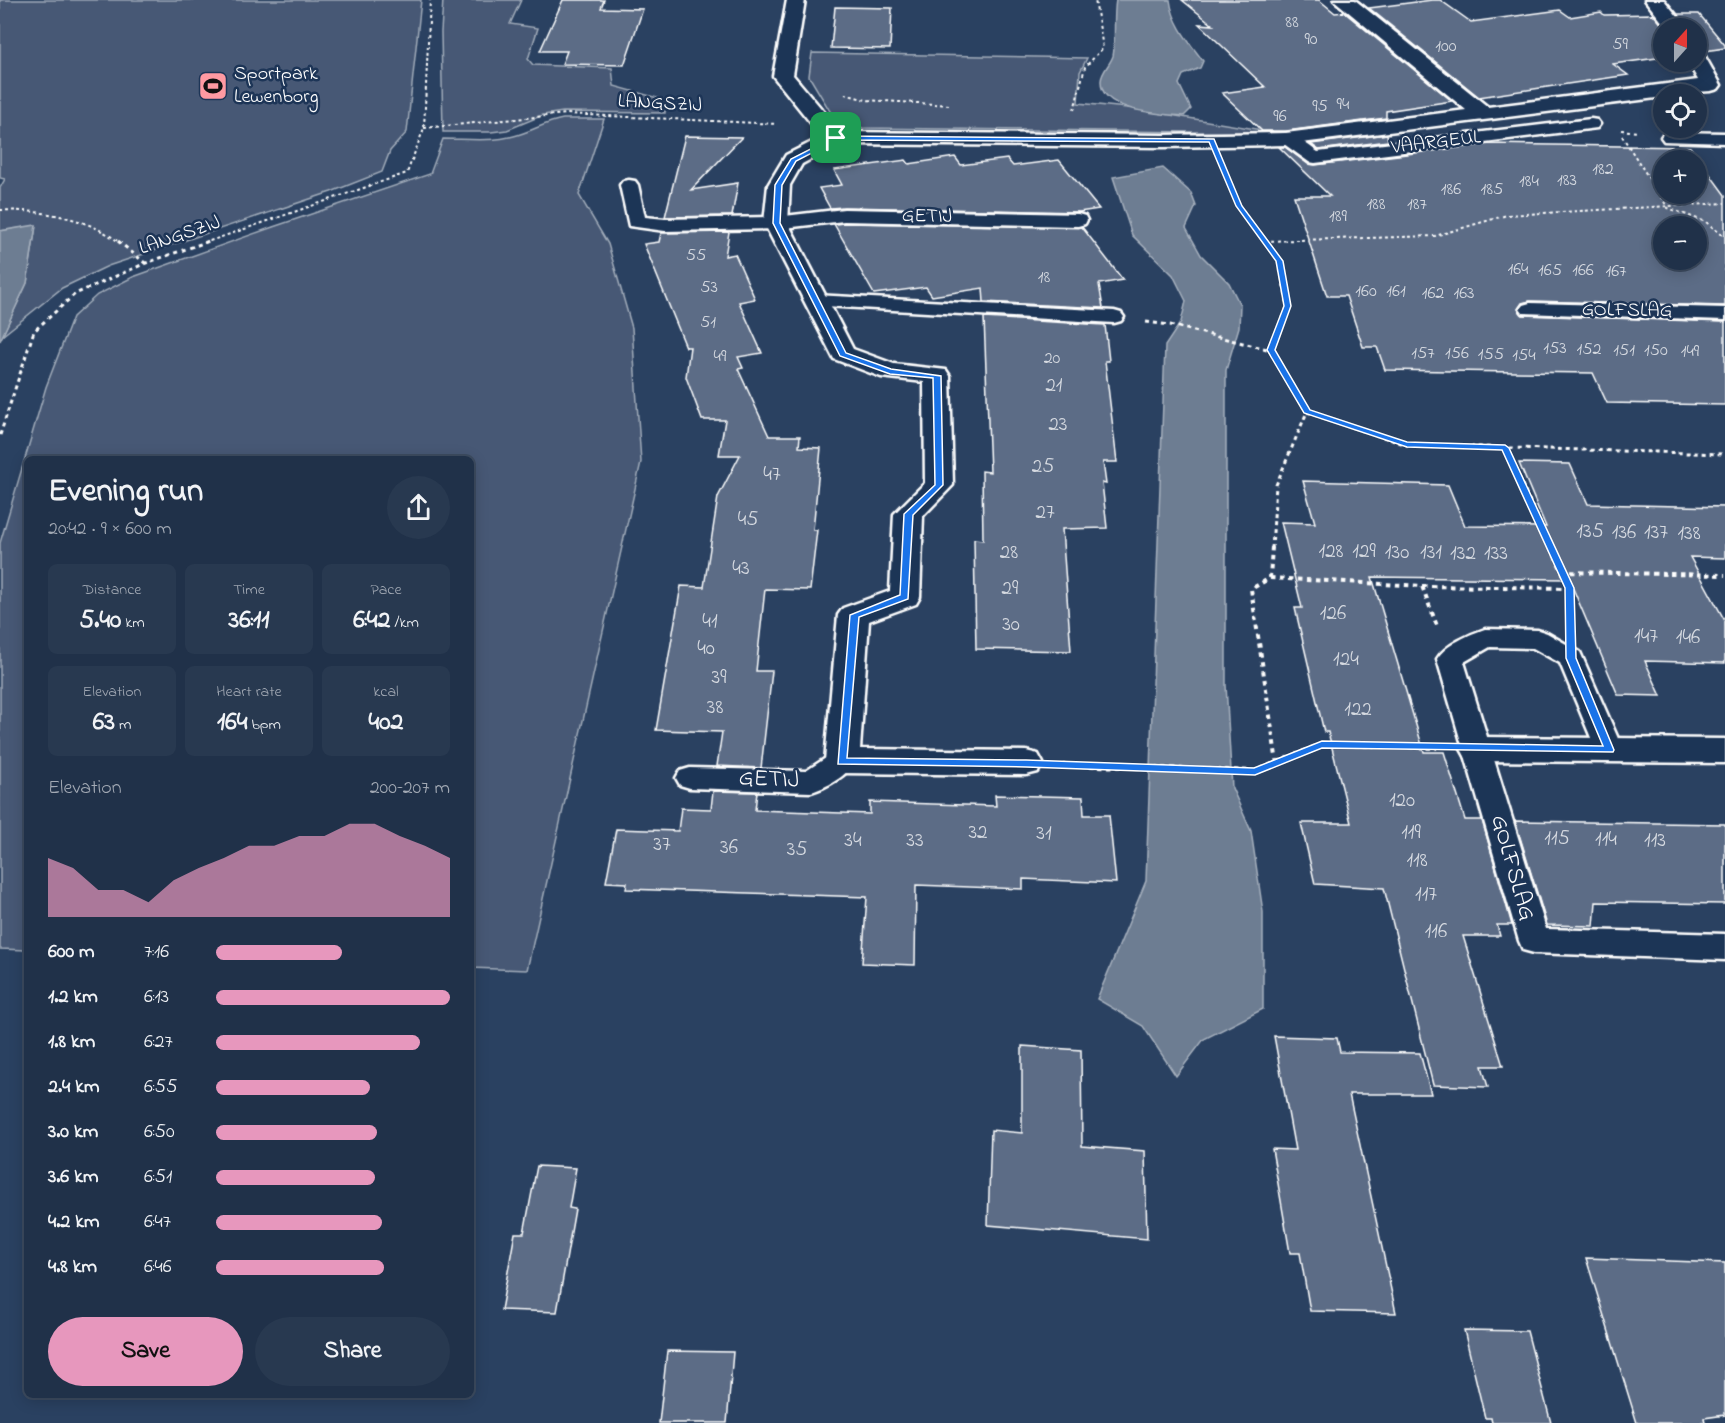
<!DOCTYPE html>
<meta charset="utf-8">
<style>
:root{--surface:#203149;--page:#283950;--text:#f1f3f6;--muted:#a2a9b4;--line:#3d4c61;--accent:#e797bd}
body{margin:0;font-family:"Indie Flower",sans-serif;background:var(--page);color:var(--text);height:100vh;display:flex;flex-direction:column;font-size:22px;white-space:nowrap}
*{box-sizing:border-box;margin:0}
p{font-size:20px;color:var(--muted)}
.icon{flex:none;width:33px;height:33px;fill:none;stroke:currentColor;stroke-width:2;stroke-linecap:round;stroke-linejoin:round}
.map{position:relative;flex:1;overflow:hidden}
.details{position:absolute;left:24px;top:456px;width:450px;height:942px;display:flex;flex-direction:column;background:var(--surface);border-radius:9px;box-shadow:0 3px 15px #0003,0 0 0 2px var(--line)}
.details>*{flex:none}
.needle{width:39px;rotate:21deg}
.controls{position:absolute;left:1653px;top:18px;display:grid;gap:12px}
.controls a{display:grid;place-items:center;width:54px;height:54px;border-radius:50%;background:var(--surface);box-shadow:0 3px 15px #0003,0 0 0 2px var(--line);font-size:30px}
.pin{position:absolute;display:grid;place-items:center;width:51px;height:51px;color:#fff;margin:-26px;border-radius:12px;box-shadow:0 3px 9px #0006}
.round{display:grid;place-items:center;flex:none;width:63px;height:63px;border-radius:32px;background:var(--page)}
.headline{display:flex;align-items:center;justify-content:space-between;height:102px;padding:0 24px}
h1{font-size:33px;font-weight:700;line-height:45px}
.stats{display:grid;grid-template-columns:repeat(3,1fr);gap:9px;height:102px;padding:6px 24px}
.stats div{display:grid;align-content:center;border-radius:9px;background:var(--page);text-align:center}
.stats b{font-size:26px;font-weight:700}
.stats small{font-size:16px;font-weight:400}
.stats p{font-size:16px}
.chart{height:168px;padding:12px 24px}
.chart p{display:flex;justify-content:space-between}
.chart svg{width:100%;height:108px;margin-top:6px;fill:var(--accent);opacity:.7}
.button{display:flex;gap:12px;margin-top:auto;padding:12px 24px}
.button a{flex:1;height:69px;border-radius:36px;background:var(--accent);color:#111;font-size:24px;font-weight:700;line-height:69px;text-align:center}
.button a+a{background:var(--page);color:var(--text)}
ul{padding:0 24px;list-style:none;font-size:20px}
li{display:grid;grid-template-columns:96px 72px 1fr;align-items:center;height:45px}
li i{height:15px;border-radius:8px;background:var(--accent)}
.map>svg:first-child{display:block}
</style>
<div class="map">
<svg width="1725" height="1423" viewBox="0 0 1725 1423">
<rect width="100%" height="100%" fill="#2a4161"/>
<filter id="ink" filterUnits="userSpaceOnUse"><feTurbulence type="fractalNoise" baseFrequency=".0167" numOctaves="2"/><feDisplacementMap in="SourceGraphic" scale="12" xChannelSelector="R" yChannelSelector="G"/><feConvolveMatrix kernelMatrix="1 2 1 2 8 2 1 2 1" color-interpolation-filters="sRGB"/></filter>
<g filter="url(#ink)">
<g fill="#465975" stroke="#a2acba" stroke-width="1.5">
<path d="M0,0H421L407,132L390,151L382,172L331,192L108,266L62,288L2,336L27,283L36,226L0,231V188L5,179L0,178Z"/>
<path d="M443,0H521L510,24L538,28L528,59L533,65L612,68L614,86L665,100V113L563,112L543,115L507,130L491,132H443L441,32Z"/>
<path d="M812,53L1087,58L1080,72L1078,103L1127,108L1281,133L863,128L834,118L809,76Z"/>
<path d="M563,119H604L579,195L608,244L632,328L641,462L527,970L471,968V459H27V950L0,949V543L46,387L73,317L97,295L133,277L273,227L430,174L443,139C466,139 491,142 514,136C531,132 545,122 563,119Z"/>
</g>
<g fill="#6d7d92" stroke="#a7b1be" stroke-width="1.5">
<path d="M1116,0H1170C1173,24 1189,42 1203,61L1200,68L1183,75L1179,84L1191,109L1184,116C1162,114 1100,112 1101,81C1101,72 1110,65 1113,56C1116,42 1113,17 1116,0Z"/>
<path d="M1163,168L1191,193L1196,206L1186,228L1201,255L1229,283L1240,305L1239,327L1226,370V685L1232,788L1251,831L1263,912V1009L1204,1039L1176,1076L1143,1026L1097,999L1146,881L1165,346L1181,322L1186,301L1173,275L1132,235L1113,177Z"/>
<path d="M36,225L27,283L0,341V231Z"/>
</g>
<g fill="#5b6c86" stroke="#fff" stroke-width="1.5" fill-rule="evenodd">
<path d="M563,0H604L601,8L643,9L624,65L562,64L567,51H540Z"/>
<path d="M1182,0H1319L1335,13L1344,12L1452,101L1386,111V118L1286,131H1262L1222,93L1265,87L1199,24L1213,25Z"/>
<path d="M1432,0H1440L1471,22L1560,10L1570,17L1601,12L1604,15L1653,14L1665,28L1664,57L1613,64L1628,75L1479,97L1369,8Z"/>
<path d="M835,7L892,8L890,49L831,48Z"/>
<path d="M1678,14H1699L1725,45V48L1704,51L1696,49V28H1689Z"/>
<path d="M1387,134L1388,141L1319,150L1311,144Z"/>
<path d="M685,136L742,137L691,190L738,183L732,216L665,217Z"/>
<path d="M1490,144L1690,147L1725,195V306L1530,301L1522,303L1518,309L1523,315L1725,322V405L1607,403L1593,373L1385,370L1377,347H1363L1346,296H1327L1294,196H1330L1279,147H1285L1308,164L1315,165ZM1664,160H1696V194H1664ZM1664,226H1696V260H1664Z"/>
<path d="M955,157L961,165L1007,159L1013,166L1059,160L1099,209L1079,212L844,207L830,208L819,188L842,185L834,170L906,160L909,164Z"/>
<path d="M844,223L1082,227L1123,280L1099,284L1103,308L984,302L983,288L932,296L926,287L874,294L834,224Z"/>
<path d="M729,232L725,256L735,254L755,299L739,302L762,353L738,357L743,368L738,369L769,436H800L799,447L821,448L813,530H817L810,590L765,589L756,671H772L761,768L717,766L722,732L656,730L681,586L704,587L718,497L740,455H719L725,420H702L686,377L690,347H686L644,244L659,242L661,233Z"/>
<path d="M984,318L1105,325L1109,361H1105L1117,462H1103L1106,484L1102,483L1107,528L1062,529L1071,651L976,649L974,539L983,540L982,471L990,472Z"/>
<path d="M1519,463L1570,464L1588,504L1725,507V558L1690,557L1725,621V663L1645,661L1661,696L1618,695L1569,579L1372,577L1424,752H1444L1465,820H1482L1512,925H1497L1500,936H1463L1503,1066H1482L1488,1087L1433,1085L1384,888L1315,884L1301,823H1351L1328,732H1324L1295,608H1302L1281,522L1315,523L1303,481L1448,485L1465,526L1546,527Z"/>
<path d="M713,791L757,792L755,810L870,814V802L996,806L995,795L1083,797L1084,815H1109L1116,883L1023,879V889L916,885L915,965L862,963L867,897L626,889L627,883L606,882L616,829L678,831L681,808L711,809Z"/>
<path d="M1515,821L1725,824V904L1596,902L1594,926L1547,925Z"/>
<path d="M1274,1036L1337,1038L1340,1052L1420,1053L1431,1094H1349L1396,1313L1310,1311L1300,1253H1290L1272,1149L1295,1150Z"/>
<path d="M1022,1046L1081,1050L1082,1146L1145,1151L1147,1239L988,1225L991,1130L1022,1133Z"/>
<path d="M537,1166L576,1168L569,1208L575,1209L557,1312L501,1310L515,1233H524Z"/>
<path d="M1586,1258L1725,1263V1415L1704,1418L1705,1423H1637Z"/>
<path d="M1464,1330L1527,1331L1551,1423H1492L1491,1418H1485Z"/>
<path d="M667,1351L733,1352L727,1423H659Z"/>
</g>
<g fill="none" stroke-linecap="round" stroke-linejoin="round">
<g stroke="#fff" stroke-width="5">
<g id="service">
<path d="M1591,119L1597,120L1600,124L1597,128L1315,163L1309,162L1277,139L1280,135C1294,132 1307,145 1318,152Z"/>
<path d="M1670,132L1725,133V143L1664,141L1661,137L1664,133Z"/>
<path d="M629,180L635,181L638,185L645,217L665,219L776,217L844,209L1078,214L1085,216L1087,220L1085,224L1078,226L844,221L776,229L665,231L629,226L620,185L623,181Z"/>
<path d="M815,295L1114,311L1121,313L1124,317L1121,321L1114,323L808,305L805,301L808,297Z"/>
<path d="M1530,303L1725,308V320L1523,313L1520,309L1523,305Z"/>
<path d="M1485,629L1538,630L1547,633L1580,652L1623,750L1619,757L1609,760L1599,757L1560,663L1533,648L1490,647L1464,662L1546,929L1725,934V960L1534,953L1523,950L1519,941L1437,659C1445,645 1470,634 1485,629Z"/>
<path d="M842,751L852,754L856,761C848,775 826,788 811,792L690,788L680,785L676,778L680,771L690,768L806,771L832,754Z"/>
</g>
</g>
<g stroke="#fff" stroke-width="5">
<g id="minor">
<path d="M787,0H805L793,75L841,132L1164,135L1286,133L1466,110L1334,0H1355L1488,107L1698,80L1688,62H1696V51L1703,53L1721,85L1718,89L1711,91L1664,94V97L1286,145L1164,147L839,144L802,164L790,185L788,223L853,349L894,364L946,370L950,376L953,485L923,516L920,597L916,604L869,621L860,749L1026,751L1038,754L1043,763L1038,772L1026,775L842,773L830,770L825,761L838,615L843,608L890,591L894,514L925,483L924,382L881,377L834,359L764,223L768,185L786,155L822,137L773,76Z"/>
<path d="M1645,0H1664L1687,28H1667Z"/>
<path d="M1478,737L1725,739V763L1478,761L1466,758L1461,749L1466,740Z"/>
</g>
</g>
<g stroke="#fff" stroke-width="2" stroke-dasharray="3 3" stroke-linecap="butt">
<path d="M845,94L866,100L951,105"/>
<path d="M1074,110L1085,67L1103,48L1095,0"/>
<path d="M424,128L566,114L777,124"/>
<path d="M1621,130L1638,132"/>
<path d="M1622,136L1668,208L1706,222L1725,237"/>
<path d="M1225,173L1239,206L1266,243"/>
<path d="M0,210C43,211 86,216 120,243"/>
<path d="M1265,241L1435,236L1507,215L1725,203"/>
<path d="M204,243L407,173L424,128L430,0"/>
</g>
<g stroke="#fff" stroke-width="3" stroke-dasharray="4 4" stroke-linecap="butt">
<path d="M118,241L145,263"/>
<path d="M1265,241L1279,261L1288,306L1271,350"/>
<path d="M1146,322L1170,325L1271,350L1307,412L1407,445L1725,454"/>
<path d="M0,435L34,331L75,294L146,263L209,241"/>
<path d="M1505,448L1552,549"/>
<path d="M1272,549L1276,485L1307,412"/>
</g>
<g stroke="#fff" stroke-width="4" stroke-dasharray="4.5 4.5" stroke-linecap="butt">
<path d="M1272,547L1270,578L1251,589L1277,763"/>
<path d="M1551,547L1570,588V616"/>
<path d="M1562,572L1725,575"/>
<path d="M1270,578L1422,586L1437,626"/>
<path d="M1422,586L1570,588"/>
<path d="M1063,765L1255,771L1322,744L1437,748"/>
</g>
<use href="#service" fill="#1d3557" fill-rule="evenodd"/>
<use href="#minor" fill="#1d3557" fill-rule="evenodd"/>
</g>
</g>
<path fill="#1a73e8" stroke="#fff" stroke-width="1.5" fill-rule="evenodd" d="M836,136L1214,139L1242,206L1283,261L1291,306L1275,350L1310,410L1407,442L1505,445L1509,448L1574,588L1576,658L1614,750L1613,752L1322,748L1255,775L1026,767L838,764L850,615L900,595L904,514L935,485L933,378L890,374L840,356L773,223L775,185L791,159ZM837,140L1209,142L1236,206L1276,261L1284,306L1267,350L1304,413L1407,447L1502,450L1565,588L1566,658L1603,746L1322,741L1254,768L1026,760L847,758L859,617L908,599L913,515L943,485L941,376L891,369L846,353L780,223L782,185L796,161Z"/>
<defs>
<g id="stadium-square" transform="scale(1.5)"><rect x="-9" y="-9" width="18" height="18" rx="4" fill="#ff9aa2" stroke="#1d3557"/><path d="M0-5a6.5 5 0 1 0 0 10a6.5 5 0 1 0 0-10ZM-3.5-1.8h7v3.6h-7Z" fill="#111"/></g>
</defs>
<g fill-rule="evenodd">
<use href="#stadium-square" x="213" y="86"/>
</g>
<g text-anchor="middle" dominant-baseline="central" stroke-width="5" stroke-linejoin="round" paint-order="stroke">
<g font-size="18" fill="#d6dae1">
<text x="1292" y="23">88</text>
<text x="1311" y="40">90</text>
<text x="1620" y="45">59</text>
<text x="1446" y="47">100</text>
<text x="1343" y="105">94</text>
<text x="1320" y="107">95</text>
<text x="1280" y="117">96</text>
<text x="1603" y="170">182</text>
<text x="1567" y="181">183</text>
<text x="1529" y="182">184</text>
<text x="1451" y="190">186</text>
<text x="1492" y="190">185</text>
<text x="1376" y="205">188</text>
<text x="1417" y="205">187</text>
<text x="1338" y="217">189</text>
<text x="696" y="256">55</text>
<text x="1518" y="270">164</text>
<text x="1550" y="271">165</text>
<text x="1583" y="271">166</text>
<text x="1616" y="272">167</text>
<text x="1044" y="278">18</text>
<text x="709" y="288">53</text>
<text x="1366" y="292">160</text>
<text x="1396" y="292">161</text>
<text x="1433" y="294">162</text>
<text x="1464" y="294">163</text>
<text x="708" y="323">51</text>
<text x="1555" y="349">153</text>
<text x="1589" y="350">152</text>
<text x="1624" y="351">151</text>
<text x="1656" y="351">150</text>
<text x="1690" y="352">149</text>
<text x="1423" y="354">157</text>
<text x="1457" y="354">156</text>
<text x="1491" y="355">155</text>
<text x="1524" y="356">154</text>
<text x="720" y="357">49</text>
<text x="1052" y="359">20</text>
</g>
<g font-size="20" fill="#fff" stroke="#1d3557" text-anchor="start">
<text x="234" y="74">Sportpark<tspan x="234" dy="23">Lewenborg</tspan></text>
</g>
<g font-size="20" fill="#fff" stroke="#1d3557">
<text transform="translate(660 104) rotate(3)">LANGSZIJ</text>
<text transform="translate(1436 143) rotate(-7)">VAARGEUL</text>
<text transform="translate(927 217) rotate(1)">GETIJ</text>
<text transform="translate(180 236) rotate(-19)">LANGSZIJ</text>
<text transform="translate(1627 311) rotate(1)">GOLFSLAG</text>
</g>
<g font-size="21" fill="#d6dae1">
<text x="1054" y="386">21</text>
<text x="1058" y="425">23</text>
<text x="1043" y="467">25</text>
<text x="772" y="475">47</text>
<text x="1045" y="513">27</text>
<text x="748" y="520">45</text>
<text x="1590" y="532">135</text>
<text x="1624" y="533">136</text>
<text x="1656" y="533">137</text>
<text x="1689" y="534">138</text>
<text x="1331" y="552">128</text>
<text x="1364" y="552">129</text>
<text x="1009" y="553">28</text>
<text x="1397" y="553">130</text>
<text x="1431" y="553">131</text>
<text x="1463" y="554">132</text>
<text x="1496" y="554">133</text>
<text x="741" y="569">43</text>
<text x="1010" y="589">29</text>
<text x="1333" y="614">126</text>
<text x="710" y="622">41</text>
<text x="1011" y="625">30</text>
<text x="1646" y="637">147</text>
<text x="1688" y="638">146</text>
<text x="706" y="649">40</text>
<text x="1346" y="660">124</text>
<text x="719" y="678">39</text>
<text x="715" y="708">38</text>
<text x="1358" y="710">122</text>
<text x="1402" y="801">120</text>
<text x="978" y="833">32</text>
<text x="1411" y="833">119</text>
<text x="1044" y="834">31</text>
<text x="1557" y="839">115</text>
<text x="1606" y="840">114</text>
<text x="853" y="841">34</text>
<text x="915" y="841">33</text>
<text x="1655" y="841">113</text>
<text x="662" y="845">37</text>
<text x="729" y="848">36</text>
<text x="797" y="850">35</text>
<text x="1417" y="861">118</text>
<text x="1426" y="895">117</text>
<text x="1436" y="932">116</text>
</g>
<g font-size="24" fill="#fff" stroke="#1d3557">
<text transform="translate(769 780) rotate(2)">GETIJ</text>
<text transform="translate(1512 868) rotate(74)">GOLFSLAG</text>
</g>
</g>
</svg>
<div class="controls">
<a><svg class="needle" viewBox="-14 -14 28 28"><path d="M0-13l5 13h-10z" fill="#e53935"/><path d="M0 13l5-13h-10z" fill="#a2a9b4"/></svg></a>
<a><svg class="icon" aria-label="locate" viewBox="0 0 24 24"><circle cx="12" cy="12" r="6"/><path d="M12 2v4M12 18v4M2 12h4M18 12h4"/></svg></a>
<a>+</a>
<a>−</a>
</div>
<div class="pin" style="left:836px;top:138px;background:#1e9e55"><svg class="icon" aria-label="arrive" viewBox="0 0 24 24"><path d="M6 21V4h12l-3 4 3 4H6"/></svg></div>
<section class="details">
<div class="headline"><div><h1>Evening run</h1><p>20:42 · 9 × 600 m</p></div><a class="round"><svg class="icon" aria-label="share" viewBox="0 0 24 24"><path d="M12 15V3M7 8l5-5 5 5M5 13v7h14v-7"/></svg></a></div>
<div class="stats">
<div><p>Distance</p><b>5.40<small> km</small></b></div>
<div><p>Time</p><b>36:11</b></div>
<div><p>Pace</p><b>6:42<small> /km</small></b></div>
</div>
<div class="stats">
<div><p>Elevation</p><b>63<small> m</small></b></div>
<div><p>Heart rate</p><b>164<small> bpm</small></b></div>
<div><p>kcal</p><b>402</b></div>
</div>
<div class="chart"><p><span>Elevation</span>200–207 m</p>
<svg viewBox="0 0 160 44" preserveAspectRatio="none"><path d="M0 44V20L10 24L20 33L30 33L40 38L50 29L60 24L70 20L80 15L90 15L100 11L110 11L120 6L130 6L140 11L150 15L160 20V44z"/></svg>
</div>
<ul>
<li><b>600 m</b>7:16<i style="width:54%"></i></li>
<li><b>1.2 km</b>6:13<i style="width:100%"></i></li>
<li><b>1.8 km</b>6:27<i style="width:87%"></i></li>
<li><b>2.4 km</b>6:55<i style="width:66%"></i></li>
<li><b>3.0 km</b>6:50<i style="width:69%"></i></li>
<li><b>3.6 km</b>6:51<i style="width:68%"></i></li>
<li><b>4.2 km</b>6:47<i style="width:71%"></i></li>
<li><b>4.8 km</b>6:46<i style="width:72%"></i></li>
</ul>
<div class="button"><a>Save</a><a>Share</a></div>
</section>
</div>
